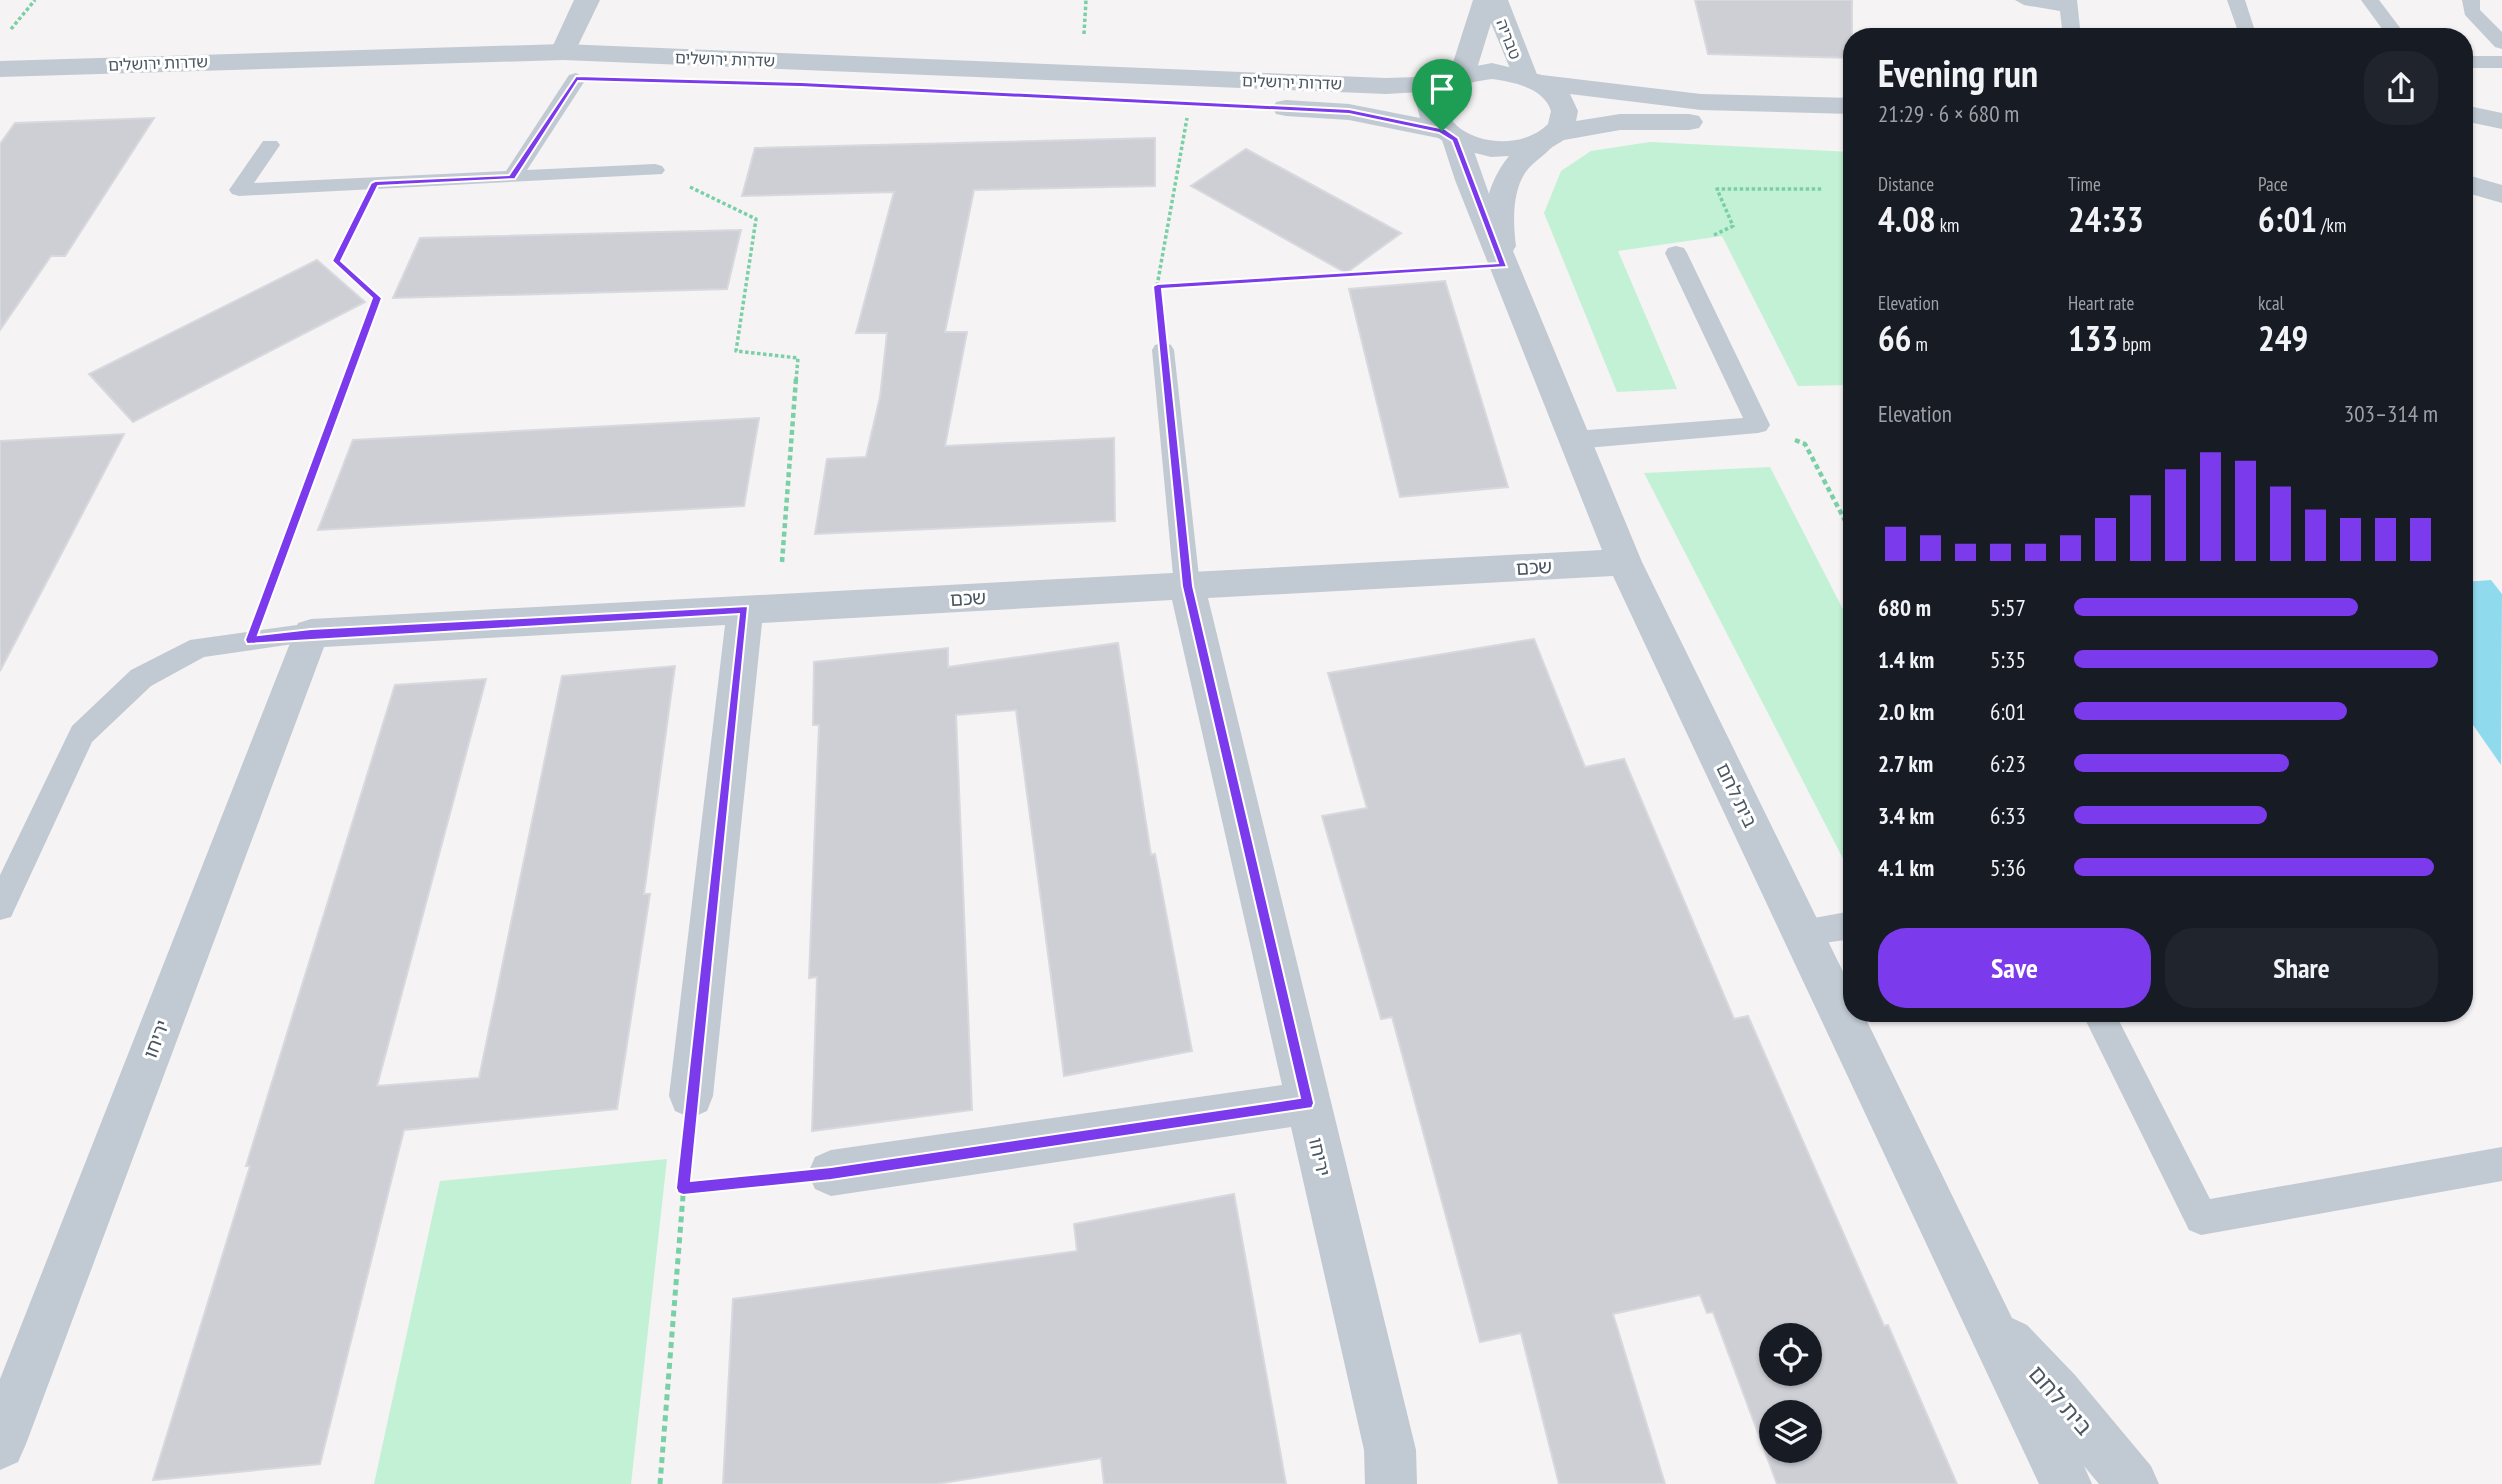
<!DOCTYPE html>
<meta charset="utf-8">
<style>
:root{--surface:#171b24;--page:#20242c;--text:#f1f3f6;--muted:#9ea1a6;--accent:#7c3aed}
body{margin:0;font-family:"PT Sans Narrow","Noto Sans Hebrew",sans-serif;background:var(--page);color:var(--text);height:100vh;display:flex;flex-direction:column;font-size:26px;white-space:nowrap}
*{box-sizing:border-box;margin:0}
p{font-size:23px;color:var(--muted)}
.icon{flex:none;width:38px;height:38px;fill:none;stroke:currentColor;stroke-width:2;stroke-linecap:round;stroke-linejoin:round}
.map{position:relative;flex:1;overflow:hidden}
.drawer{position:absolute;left:1843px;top:28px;width:630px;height:994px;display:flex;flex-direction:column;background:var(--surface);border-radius:28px;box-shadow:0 2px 5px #0004}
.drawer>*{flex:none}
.buttons{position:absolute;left:1759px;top:1323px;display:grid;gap:14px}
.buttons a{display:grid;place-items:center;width:63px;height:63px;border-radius:50%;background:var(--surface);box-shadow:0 2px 5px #0004;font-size:35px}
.pin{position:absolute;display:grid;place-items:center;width:60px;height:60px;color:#fff;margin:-72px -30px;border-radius:50% 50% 50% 0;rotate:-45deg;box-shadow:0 0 7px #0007}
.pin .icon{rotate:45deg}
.round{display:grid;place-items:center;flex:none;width:74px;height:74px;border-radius:28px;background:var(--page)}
.head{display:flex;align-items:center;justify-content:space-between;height:119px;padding:0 35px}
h1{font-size:38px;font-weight:600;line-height:52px}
.metrics{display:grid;grid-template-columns:repeat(3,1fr);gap:10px;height:119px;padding:7px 35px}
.metrics div{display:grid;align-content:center}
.metrics b{font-size:35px;font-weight:600}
.metrics small{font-size:19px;font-weight:400}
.metrics p{font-size:19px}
.chart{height:196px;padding:14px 35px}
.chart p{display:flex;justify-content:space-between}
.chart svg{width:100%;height:126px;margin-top:7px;stroke:var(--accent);stroke-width:6}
.button{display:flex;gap:14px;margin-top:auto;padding:14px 35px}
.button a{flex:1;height:80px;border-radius:28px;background:var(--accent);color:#fff;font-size:28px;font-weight:600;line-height:80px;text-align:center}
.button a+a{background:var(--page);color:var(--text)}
ul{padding:0 35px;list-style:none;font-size:23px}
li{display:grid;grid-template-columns:112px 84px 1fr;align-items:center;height:52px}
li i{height:18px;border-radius:9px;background:var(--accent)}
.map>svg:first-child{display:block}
</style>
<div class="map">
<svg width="2502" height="1484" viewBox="0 0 2502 1484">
<rect width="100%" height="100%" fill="#f5f3f3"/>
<g fill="#c3f1d5">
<path d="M1650,142L1851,152V385L1798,386L1722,236L1618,251L1677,389L1617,392L1544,213L1561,171L1591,151Z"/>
<path d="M1770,467L1851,625V874L1644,473Z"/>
<path d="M667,1159L631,1484H374L440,1181Z"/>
</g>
<path fill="#90daee" d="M2491,580L2502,594L2501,765L2464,712V582Z"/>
<g fill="#cdcfd5" stroke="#d7d9de" stroke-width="2" fill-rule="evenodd">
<path d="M1695,0H1852V58L1708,54Z"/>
<path d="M154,118L65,256H51L0,330V144L15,123Z"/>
<path d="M1155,138V186L974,190L945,332H967L945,446L1114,438L1115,521L815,534L827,459L866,457L880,397L887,333H856L894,192L742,196L755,148Z"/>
<path d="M1246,149L1401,233L1346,273L1191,186Z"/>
<path d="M741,230L727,289L393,298L420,238Z"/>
<path d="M317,260L365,302L133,422L89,374Z"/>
<path d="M1445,281L1508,487L1400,497L1349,289Z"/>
<path d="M759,418L744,506L318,530L353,440Z"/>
<path d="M124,434L0,671V441Z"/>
<path d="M1534,639L1585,767L1624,759L1734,1019L1748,1016L1884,1326L1888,1325L1957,1484H1777L1713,1312L1707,1313L1700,1295L1613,1314L1665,1484H1559L1521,1333L1480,1342L1392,1017L1381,1019L1322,816L1367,808L1328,673ZM1771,1335H1810V1374H1771ZM1771,1412H1810V1451H1771Z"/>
<path d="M1118,643L1151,855L1155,854L1192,1051L1064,1076L1016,710L956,715L972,1110L812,1131L817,977L809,978L819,725H813L814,662L948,648V667Z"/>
<path d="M675,666L644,894H650L617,1109L404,1130L320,1464L153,1480L250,1166H246L395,685L486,679L377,1086L479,1078L562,676Z"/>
<path d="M1234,1194L1286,1484H1104L1101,1458L936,1484H723L733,1299L1077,1251L1074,1224Z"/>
</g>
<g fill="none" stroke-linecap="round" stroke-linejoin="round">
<g stroke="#7ad0a6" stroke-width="3.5" stroke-dasharray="3.5 2.5" stroke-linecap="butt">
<path d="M11,29L35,0"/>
<path d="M1084,34L1086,0"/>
<path d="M690,187L756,219L736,351L798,358L796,381"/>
<path d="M1714,235L1733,226L1717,189H1823"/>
<path d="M1157,286L1187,118"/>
<path d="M1160,314L1157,286L1456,268"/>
<path d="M347,381L377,298L336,261L356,222"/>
</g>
<g stroke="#7ad0a6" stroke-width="4.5" stroke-dasharray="5 3.5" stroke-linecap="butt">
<path d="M1795,440L1805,444L1852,534"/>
<path d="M782,562L796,379"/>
<path d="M267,597L347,379"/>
</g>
<g stroke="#7ad0a6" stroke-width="5" stroke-dasharray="6 4.5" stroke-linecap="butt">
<path d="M683,1188L778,1179"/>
<path d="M660,1484L687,1146"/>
</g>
<g fill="#c1cad2" fill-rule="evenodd">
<path d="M2015,0H2077L2081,37H2063L2060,11L2024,5Z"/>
<path d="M2227,0H2245L2255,31L2261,37H2240Z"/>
<path d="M2361,0H2379L2407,37H2388Z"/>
<path d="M2462,0H2480V10L2502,32V49L2495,47L2465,15Z"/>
<rect x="2464" y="56" width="38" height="12"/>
<path d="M576,73L586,79L527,170L655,164L662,166L665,170L662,174L239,196L232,194L229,190L263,141H277L280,145L254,183L506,171L569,75Z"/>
<path d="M1676,246L1684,248L1687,253L1770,425L1766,431L1758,433L1575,449L1567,446L1563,440L1567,434L1575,431L1743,418L1665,253L1668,248Z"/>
<path d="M1163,342L1171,345L1174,350L1200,586L1196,593L1187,596L1178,593L1174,586L1152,350L1155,345Z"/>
<path d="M311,623L320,626L324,633L320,640L204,657L151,686L92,742L11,917L0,920V875L72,726L131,670L190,640Z"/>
<path d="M1852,911V939L1803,946L1792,942L1788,932L1792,922Z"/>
<path d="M2082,1013H2115L2210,1199L2502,1147V1181L2201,1235L2189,1230Z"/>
</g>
<g fill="#c1cad2" fill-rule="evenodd">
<path d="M574,0H600L572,58L563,60L554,58L550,52Z"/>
<path d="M1473,0H1508L1538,77L1534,83L1525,85L1516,83L1491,23L1475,75L1471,81L1462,83L1453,81L1449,75Z"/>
<path d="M1456,132L1466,134L1470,140L1489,194C1496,168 1523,128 1553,135L1557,141C1548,154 1533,161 1525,173C1512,193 1513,223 1516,246L1513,251L1642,562L1852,990V1013H1863L2012,1318L2027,1325L2075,1375L2151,1466L2159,1484H2099L2084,1466L2092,1484H2039L1613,576L1208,598L1416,1450L1417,1484H1365L1364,1450L1291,1127L831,1196L815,1189L808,1173L815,1157L831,1150L1282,1085L1172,600L762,623L713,1096L707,1111L691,1118L675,1111L669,1096L725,625L324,647L26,1444L18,1462L0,1470V1379L298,623L311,619L1602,550L1455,180L1442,140L1446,134Z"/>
</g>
<g fill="#c1cad2" fill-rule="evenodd">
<path d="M563,44L1386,78L1418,77L1492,63L1542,75L1701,94L1852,98V114L1701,110L1570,94L1578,111L1576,121L1620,114H1689L1699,116L1703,122L1699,128L1689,130H1620L1564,140L1549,149L1527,155L1491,157L1455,148L1438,138L1349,120L1286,116L1276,114L1273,108L1276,102L1286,100L1349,104L1420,118L1416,102L1421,92L1386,94L563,60L0,77V61ZM1492,79C1514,82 1544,88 1551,111L1548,124C1520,153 1452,145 1443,102C1453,84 1473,82 1492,79Z"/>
<path d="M2464,105L2502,113V129L2464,121Z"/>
<path d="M2464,174L2502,185V203L2464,192Z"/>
</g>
</g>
<path fill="#7c3aed" stroke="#fff" stroke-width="2" fill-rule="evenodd" d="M576,76L801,82L1349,109L1445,129L1458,138L1507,267L1162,289L1193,586L1314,1103L1312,1108L831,1180L683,1195L678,1193L676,1188L739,614L247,644L245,640L372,298L332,261L371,183L375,181L509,175ZM578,81L801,87L1349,114L1439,133L1452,141L1498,263L1157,284L1153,286L1182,586L1300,1098L831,1167L691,1181L748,606L311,629L258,635L382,298L341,261L378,186L515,179Z"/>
<g text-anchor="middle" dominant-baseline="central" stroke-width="6" stroke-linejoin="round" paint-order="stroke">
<g font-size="16" fill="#4a5661" stroke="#fff">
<text transform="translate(1509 39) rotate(69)">טבריה</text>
<text transform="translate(725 59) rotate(2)">שדרות ירושלים</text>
<text transform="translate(158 63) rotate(-2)">שדרות ירושלים</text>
<text transform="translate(1292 82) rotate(2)">שדרות ירושלים</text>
</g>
<g font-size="19" fill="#4a5661" stroke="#fff">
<text transform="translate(1534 567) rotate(-3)">שכם</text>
<text transform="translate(968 598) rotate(-3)">שכם</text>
<text transform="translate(1737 795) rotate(64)">בית לחם</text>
<text transform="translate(156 1039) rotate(-69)">יריחו</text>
<text transform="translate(1320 1157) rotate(77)">יריחו</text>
</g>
<g font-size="23" fill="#4a5661" stroke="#fff">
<text transform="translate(2061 1400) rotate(49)">בית לחם</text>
</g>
</g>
</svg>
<div class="buttons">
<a><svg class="icon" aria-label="locate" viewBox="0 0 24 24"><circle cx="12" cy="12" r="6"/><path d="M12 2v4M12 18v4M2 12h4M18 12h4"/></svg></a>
<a><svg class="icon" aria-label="layers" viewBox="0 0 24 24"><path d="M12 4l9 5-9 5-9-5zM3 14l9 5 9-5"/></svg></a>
</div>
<div class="pin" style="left:1442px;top:131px;background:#1e9e55"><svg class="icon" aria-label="arrive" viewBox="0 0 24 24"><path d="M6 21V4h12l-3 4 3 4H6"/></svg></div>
<section class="drawer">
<div class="head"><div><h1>Evening run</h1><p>21:29 · 6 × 680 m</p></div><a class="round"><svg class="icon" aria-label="share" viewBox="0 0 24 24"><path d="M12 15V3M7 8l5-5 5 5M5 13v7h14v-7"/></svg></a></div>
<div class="metrics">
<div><p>Distance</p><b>4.08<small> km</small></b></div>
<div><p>Time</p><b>24:33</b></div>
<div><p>Pace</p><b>6:01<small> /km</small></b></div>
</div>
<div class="metrics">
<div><p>Elevation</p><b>66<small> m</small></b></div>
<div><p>Heart rate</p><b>133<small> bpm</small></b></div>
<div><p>kcal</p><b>249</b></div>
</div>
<div class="chart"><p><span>Elevation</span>303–314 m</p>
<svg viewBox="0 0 160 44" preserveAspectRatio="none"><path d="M5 44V32M15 44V35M25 44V38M35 44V38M45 44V38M55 44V35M65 44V29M75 44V21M85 44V12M95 44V6M105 44V9M115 44V18M125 44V26M135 44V29M145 44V29M155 44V29"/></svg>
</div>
<ul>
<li><b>680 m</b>5:57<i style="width:78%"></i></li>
<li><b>1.4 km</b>5:35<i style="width:100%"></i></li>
<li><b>2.0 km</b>6:01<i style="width:75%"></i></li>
<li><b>2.7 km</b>6:23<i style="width:59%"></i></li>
<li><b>3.4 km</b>6:33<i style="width:53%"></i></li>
<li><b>4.1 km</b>5:36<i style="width:99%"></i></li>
</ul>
<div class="button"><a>Save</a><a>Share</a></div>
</section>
</div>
